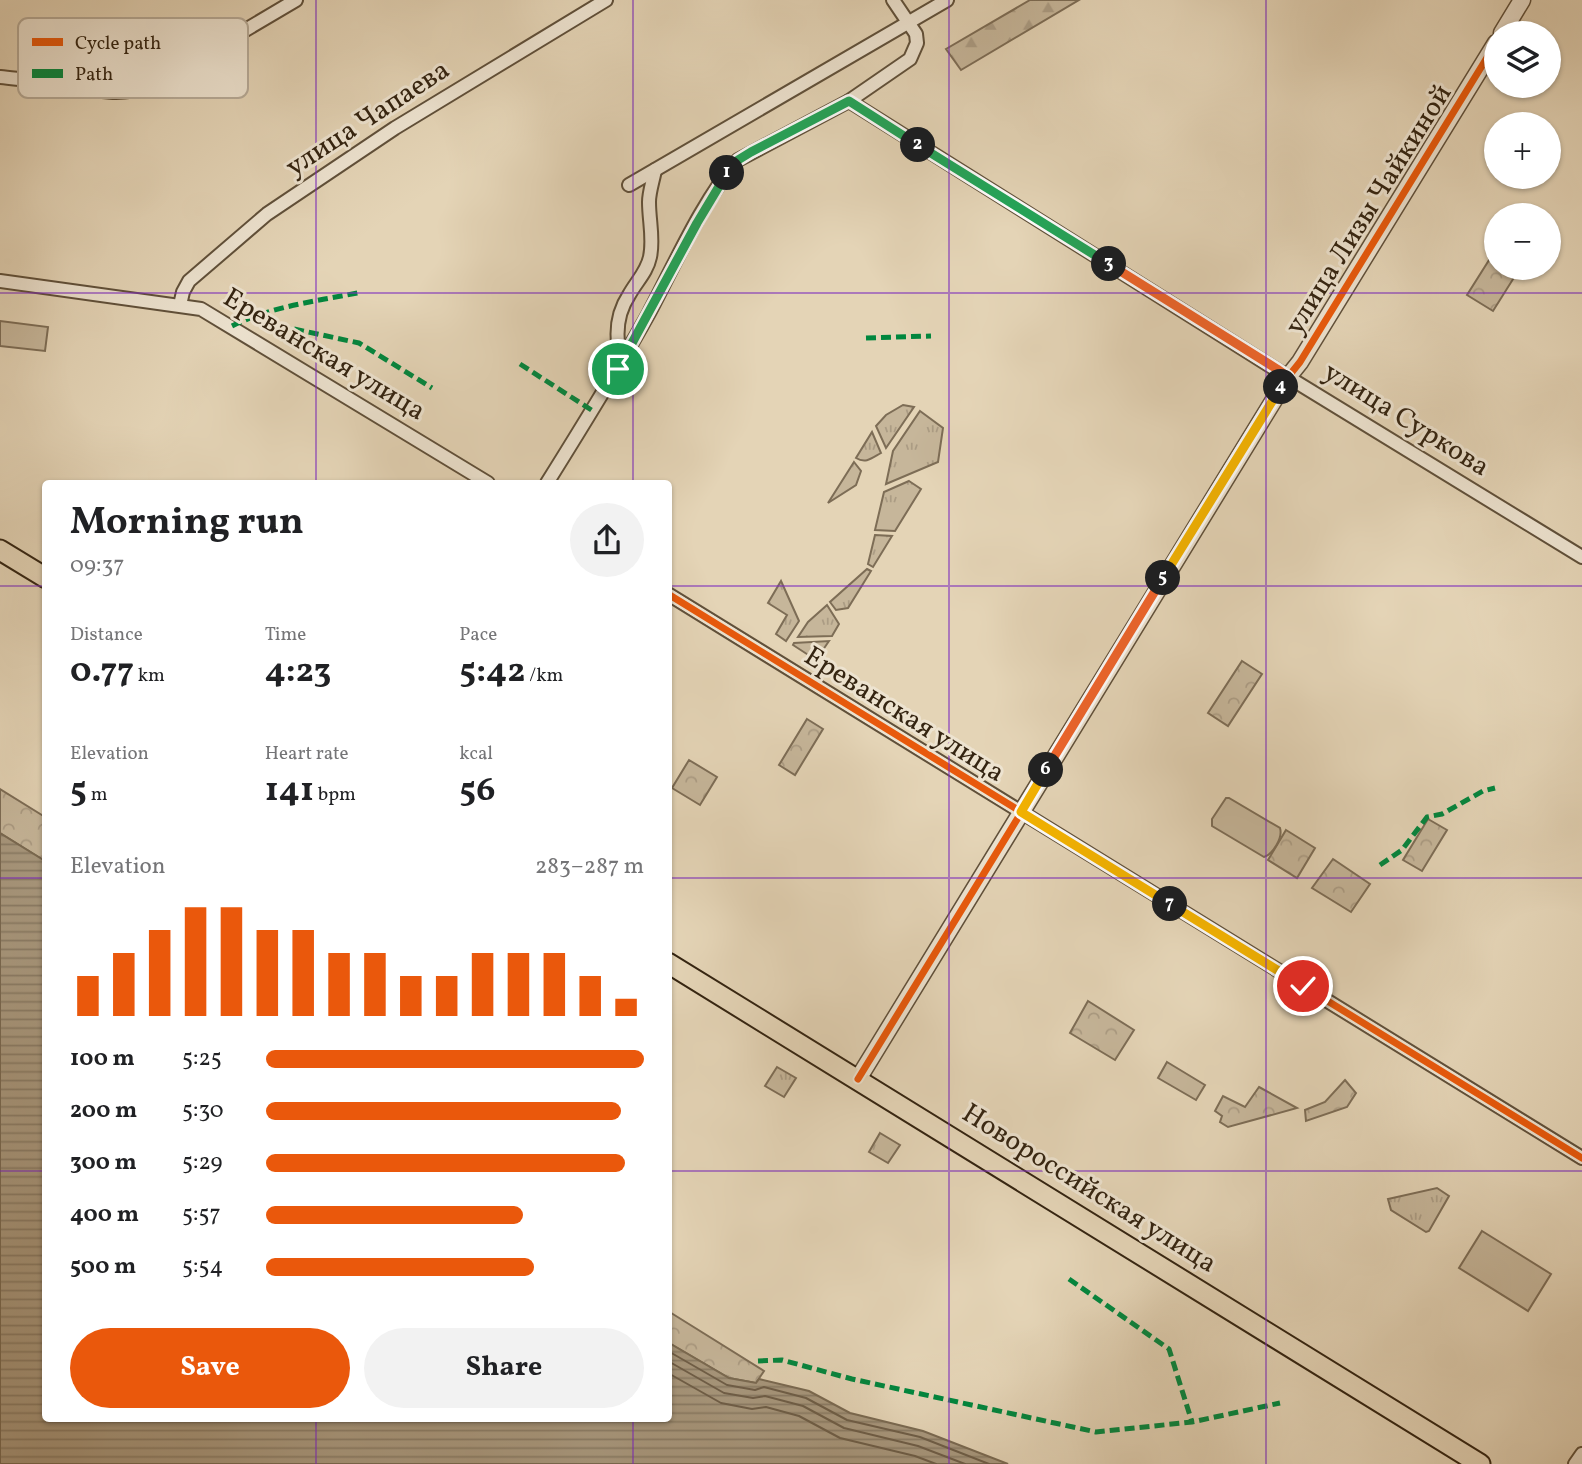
<!DOCTYPE html>
<meta charset="utf-8">
<style>
:root{--surface:#fff;--page:#f2f2f2;--text:#202124;--muted:#757577;--accent:#ea580c}
body{margin:0;font-family:Vollkorn,serif;background:var(--page);color:var(--text);height:100vh;display:flex;flex-direction:column;font-size:26px;white-space:nowrap}
*{box-sizing:border-box;margin:0}
p{font-size:23px;color:var(--muted)}
.icon{flex:none;width:38px;height:38px;fill:none;stroke:currentColor;stroke-width:2;stroke-linecap:round;stroke-linejoin:round}
.map{position:relative;flex:1;overflow:hidden}
.details{position:absolute;left:42px;top:480px;width:630px;height:942px;display:flex;flex-direction:column;background:var(--surface);border-radius:7px;box-shadow:0 2px 5px #0004}
.details>*{flex:none}
.tools{position:absolute;left:1484px;top:21px;display:grid;gap:14px}
.tools a{display:grid;place-items:center;width:77px;height:77px;border-radius:50%;background:var(--surface);box-shadow:0 2px 5px #0004;font-size:35px}
.pin{position:absolute;display:grid;place-items:center;width:60px;height:60px;color:#fff;margin:-30px;border:4px solid #fff;border-radius:50%;box-shadow:0 2px 7px #0007}
.km{position:absolute;width:35px;height:35px;margin:-18px;border-radius:50%;background:#222;color:#fff;font-size:19px;line-height:35px;text-align:center}
.round{display:grid;place-items:center;flex:none;width:74px;height:74px;border-radius:37px;background:var(--page)}
.summary{display:flex;align-items:center;justify-content:space-between;height:119px;padding:0 28px}
h1{font-size:38px;font-weight:700;line-height:52px}
.metrics{display:grid;grid-template-columns:repeat(3,1fr);gap:10px;height:119px;padding:7px 28px}
.metrics div{display:grid;align-content:center}
.metrics b{font-size:35px;font-weight:700}
.metrics small{font-size:19px;font-weight:400}
.metrics p{font-size:19px}
.chart{height:196px;padding:14px 28px}
.chart p{display:flex;justify-content:space-between}
.chart svg{width:100%;height:126px;margin-top:7px;stroke:var(--accent);stroke-width:6}
.action{display:flex;gap:14px;margin-top:auto;padding:14px 28px}
.action a{flex:1;height:80px;border-radius:42px;background:var(--accent);color:#fff;font-size:28px;font-weight:700;line-height:80px;text-align:center}
.action a+a{background:var(--page);color:var(--text)}
ul{padding:0 28px;list-style:none;font-size:23px}
li{display:grid;grid-template-columns:112px 84px 1fr;align-items:center;height:52px}
li i{height:18px;border-radius:9px;background:var(--accent)}
.map>svg:first-child{display:block}
</style>
<div class="map">
<svg width="1582" height="1464" viewBox="0 0 1582 1464">
<defs>
<pattern id="grass-tufts" width="24" height="20" patternUnits="userSpaceOnUse" patternTransform="scale(1.75)"><rect width="24" height="20" fill="#c6b69a"/><path d="M3 7l-1-3M5 7V3M7 7l1-3M15 17l-1-3M17 17v-4M19 17l1-3" fill="none" stroke="#ab9c84"/></pattern>
<pattern id="forest-firs" width="22" height="20" patternUnits="userSpaceOnUse" patternTransform="scale(1.75)"><rect width="22" height="20" fill="#c6b69a"/><path d="M5 1l3.5 6h-7zM16 11l3.5 6h-7z" fill="#ab9c84"/></pattern>
<pattern id="park-crowns" width="20" height="18" patternUnits="userSpaceOnUse" patternTransform="scale(1.75)"><rect width="20" height="18" fill="#c6b69a"/><path d="M2 6a3 3 0 1 1 6 0M12 15a3 3 0 1 1 6 0" fill="none" stroke="#ab9c84"/></pattern>
<pattern id="water-rules" width="6" height="5" patternUnits="userSpaceOnUse" patternTransform="scale(1.75)"><rect width="6" height="5" fill="#a8987e"/><path d="M0 2.5h6" fill="none" stroke="#8a7c66"/></pattern>
</defs>
<rect width="100%" height="100%" fill="#e4d4b6"/>
<filter id="stains"><feTurbulence type="fractalNoise" baseFrequency=".00286" numOctaves="4"/><feColorMatrix values="0 0 0 0 .2 0 0 0 0 .09 0 0 0 0 .02 0 0 0 .5 -.17"/></filter>
<radialGradient id="worn" r=".72"><stop offset=".6" stop-color="#630" stop-opacity="0"/><stop offset="1" stop-color="#630" stop-opacity=".3"/></radialGradient>
<g fill="url(#grass-tufts)" stroke="#7d6d56" stroke-width="2">
<path d="M903,405L914,407L886,448L876,426L886,415Z"/>
<path d="M920,411L943,428L938,462L886,484L893,451Z"/>
<path d="M872,432L881,453C872,458 866,464 856,458Z"/>
<path d="M854,462L861,471L856,485L828,503Z"/>
<path d="M909,481L921,489L895,531L875,530L884,492Z"/>
<path d="M875,535L892,536L873,567L868,564Z"/>
<path d="M867,569L871,571L848,608L836,610L830,602Z"/>
<path d="M781,581L799,621L786,641L776,634L787,615L768,603Z"/>
<path d="M827,605L839,624L832,636L798,637L808,622Z"/>
<path d="M829,641L816,660L793,645L794,643Z"/>
<path d="M777,1067L796,1078L784,1097L765,1086Z"/>
<path d="M880,1133L900,1145L888,1163L869,1152Z"/>
<path d="M1437,1188L1449,1196L1429,1231L1426,1232L1391,1210L1388,1199Z"/>
</g>
<path fill="url(#forest-firs)" stroke="#7d6d56" stroke-width="2" d="M1030,0H1079L961,70L946,49Z"/>
<g fill="url(#park-crowns)" stroke="#7d6d56" stroke-width="2">
<path d="M1496,249V268H1520L1493,311L1467,295Z"/>
<path d="M1242,661L1262,674L1228,726L1208,713Z"/>
<path d="M807,719L823,729L795,775L779,765Z"/>
<path d="M689,760L717,777L700,805L672,788Z"/>
<path d="M0,789L45,817V861L0,833Z"/>
<path d="M1428,819L1447,830L1422,871L1403,860Z"/>
<path d="M1286,830L1315,848L1297,878L1268,860Z"/>
<path d="M1333,859L1370,884L1351,912L1312,888Z"/>
<path d="M1088,1001L1134,1030L1115,1060L1070,1033Z"/>
<path d="M1345,1080L1356,1093L1347,1107L1306,1121L1305,1110L1325,1102Z"/>
<path d="M1259,1087L1297,1108L1228,1127L1220,1122L1222,1116L1215,1111L1223,1096L1245,1107Z"/>
<path d="M668,1311L764,1371L756,1383L729,1378L669,1343Z"/>
</g>
<g fill="#c6b69a" stroke="#7d6d56" stroke-width="2">
<path d="M0,321L48,327L45,351L0,346Z"/>
<path d="M1226,798H1229L1280,828C1283,838 1273,854 1264,857L1212,826V819Z"/>
<path d="M1167,1062L1205,1085L1196,1100L1158,1078Z"/>
<path d="M1482,1231L1551,1274L1528,1311L1459,1268Z"/>
</g>
<path fill="url(#water-rules)" stroke="#7a6a52" stroke-width="2" d="M0,833L45,861L46,1418H668L669,1343L729,1378L756,1383L759,1379L809,1391L850,1413L923,1431L1008,1464H0Z"/>
<g fill="none" stroke-linecap="round" stroke-linejoin="round">
<g stroke="#6e5e48" stroke-width="2">
<path d="M668,1351L727,1385L755,1390L764,1387L806,1398L847,1420L920,1437L989,1464"/>
<path d="M668,1361L724,1393L753,1398L765,1396L803,1406L844,1428L918,1446L965,1464"/>
<path d="M668,1373L721,1403L752,1409L766,1407L799,1416L840,1438L915,1456L936,1464"/>
</g>
<g stroke="#60503a" stroke-width="16">
<g id="minor">
<path d="M0,77C17,79 34,80 50,83C84,88 115,98 149,87L296,0"/>
<path d="M849,101L1288,377L1582,557"/>
<path d="M629,185L947,0"/>
<path d="M0,281L201,309L488,483"/>
<path d="M180,305L183,292L189,281L267,214L395,128L606,0"/>
<path d="M622,363C615,339 615,316 629,295C636,282 647,272 650,257C654,239 649,221 649,202C649,192 653,181 655,170"/>
<path d="M547,483C582,427 617,371 649,313C675,264 702,201 738,160L849,101L910,59L917,43L916,34L893,0"/>
<path d="M668,594L1582,1158"/>
<path d="M1575,1464L1582,1454"/>
</g>
</g>
<g stroke="#60503a" stroke-width="19">
<g id="tertiary">
<path d="M1502,33L1522,0"/>
<path d="M858,1079L1288,377L1300,362L1496,43"/>
</g>
</g>
<g stroke="#342411" stroke-width="23">
<g id="primary">
<path d="M0,550L46,578"/>
<path d="M668,963L1480,1464"/>
</g>
</g>
<use href="#minor" stroke="#ede3d0" stroke-width="12"/>
<use href="#tertiary" stroke="#ede3d0" stroke-width="16"/>
<use href="#primary" stroke="#e4d4b6" stroke-width="19"/>
<g stroke="#00873e" stroke-width="5" stroke-dasharray="10 5" stroke-linecap="butt">
<path d="M251,316L285,327L359,343L432,388"/>
<path d="M232,326C272,306 318,301 362,292"/>
<path d="M866,338L931,336"/>
<path d="M520,364L593,411"/>
<path d="M1380,865L1402,850L1427,817L1442,814L1483,791L1495,788"/>
<path d="M1069,1279L1169,1349L1192,1422"/>
<path d="M758,1361L782,1360L852,1379L1096,1432L1192,1422L1280,1403"/>
</g>
<g stroke="#ede3d0" stroke-width="11">
<g id="cycleway">
<path d="M668,594L1582,1158"/>
<path d="M858,1079L1288,377L1300,362L1496,43"/>
</g>
</g>
<use href="#cycleway" stroke="#e8590c" stroke-width="7"/>
</g>
<g fill="none" stroke-linecap="round" stroke-linejoin="round">
<g stroke="#fff" stroke-width="14">
<path id="split-1" d="M618,369L697,223L727,173"/>
</g>
<g stroke="#fff" stroke-width="14">
<path id="split-2" d="M727,173L738,160L751,152L849,101L918,145"/>
</g>
<g stroke="#fff" stroke-width="14">
<path id="split-3" d="M918,145L1109,264"/>
</g>
<g stroke="#fff" stroke-width="14">
<path id="split-4" d="M1109,264L1277,369L1288,377L1281,387"/>
</g>
<g stroke="#fff" stroke-width="14">
<path id="split-5" d="M1163,578L1281,387"/>
</g>
<g stroke="#fff" stroke-width="14">
<path id="split-6" d="M1046,770L1163,578"/>
</g>
<g stroke="#fff" stroke-width="14">
<path id="split-7" d="M1046,770L1021,812L1170,904"/>
</g>
<g stroke="#fff" stroke-width="14">
<path id="split-8" d="M1170,904L1303,986"/>
</g>
<use href="#split-1" stroke="#22a559" stroke-width="9"/>
<use href="#split-2" stroke="#22a559" stroke-width="9"/>
<use href="#split-3" stroke="#22a559" stroke-width="9"/>
<use href="#split-4" stroke="#f0652b" stroke-width="9"/>
<use href="#split-5" stroke="#f5b400" stroke-width="9"/>
<use href="#split-6" stroke="#f0652b" stroke-width="9"/>
<use href="#split-7" stroke="#f5b400" stroke-width="9"/>
<use href="#split-8" stroke="#f5b400" stroke-width="9"/>
</g>
<path fill="none" stroke="#7b2cbf" stroke-width="2" stroke-opacity="0.55" d="M316,0V483M633,0V483M949,0V1464M1266,0V1464M0,293H1582M0,586H46M668,586H1582M0,878H46M668,878H1582M0,1171H46M668,1171H1582M316,1418V1464M633,1418V1464"/>
<g text-anchor="middle" dominant-baseline="central" stroke-width="6" stroke-linejoin="round" paint-order="stroke">
<g font-size="28" fill="#342411" stroke="#ede3d0">
<text transform="translate(368 119) rotate(-33)">улица Чапаева</text>
<text transform="translate(1369 210) rotate(-58)">улица Лизы Чайкиной</text>
<text transform="translate(324 355) rotate(31)">Ереванская улица</text>
<text transform="translate(1406 420) rotate(32)">улица Суркова</text>
<text transform="translate(904 715) rotate(32)">Ереванская улица</text>
<text transform="translate(1089 1189) rotate(32)">Новороссийская улица</text>
</g>
</g>
<rect x="18" y="18" width="230" height="80" rx="10" fill="#ede3d0" stroke="#b6aa97" stroke-width="2"/>
<rect x="32" y="38" width="31" height="8" fill="#e8590c"/>
<rect x="32" y="69" width="31" height="9" fill="#00873e"/>
<g font-size="19" fill="#342411">
<text x="75" y="49">Cycle path</text>
<text x="75" y="80">Path</text>
</g>
<rect width="100%" height="100%" filter="url(#stains)"/>
<rect width="100%" height="100%" fill="url(#worn)"/>
</svg>
<div class="tools">
<a><svg class="icon" aria-label="layers" viewBox="0 0 24 24"><path d="M12 4l9 5-9 5-9-5zM3 14l9 5 9-5"/></svg></a>
<a>+</a>
<a>−</a>
</div>
<div class="pin" style="left:618px;top:369px;background:#1e9e55"><svg class="icon" aria-label="arrive" viewBox="0 0 24 24"><path d="M6 21V4h12l-3 4 3 4H6"/></svg></div>
<div class="pin" style="left:1303px;top:986px;background:#d93025"><svg class="icon" aria-label="check" viewBox="0 0 24 24"><path d="M5 12l5 5 9-10"/></svg></div>
<b class="km" style="left:727px;top:173px">1</b>
<b class="km" style="left:918px;top:145px">2</b>
<b class="km" style="left:1109px;top:264px">3</b>
<b class="km" style="left:1281px;top:387px">4</b>
<b class="km" style="left:1163px;top:578px">5</b>
<b class="km" style="left:1046px;top:770px">6</b>
<b class="km" style="left:1170px;top:904px">7</b>
<section class="details">
<div class="summary"><div><h1>Morning run</h1><p>09:37</p></div><a class="round"><svg class="icon" aria-label="share" viewBox="0 0 24 24"><path d="M12 15V3M7 8l5-5 5 5M5 13v7h14v-7"/></svg></a></div>
<div class="metrics">
<div><p>Distance</p><b>0.77<small> km</small></b></div>
<div><p>Time</p><b>4:23</b></div>
<div><p>Pace</p><b>5:42<small> /km</small></b></div>
</div>
<div class="metrics">
<div><p>Elevation</p><b>5<small> m</small></b></div>
<div><p>Heart rate</p><b>141<small> bpm</small></b></div>
<div><p>kcal</p><b>56</b></div>
</div>
<div class="chart"><p><span>Elevation</span>283–287 m</p>
<svg viewBox="0 0 160 44" preserveAspectRatio="none"><path d="M5 44V30M15 44V22M25 44V14M35 44V6M45 44V6M55 44V14M65 44V14M75 44V22M85 44V22M95 44V30M105 44V30M115 44V22M125 44V22M135 44V22M145 44V30M155 44V38"/></svg>
</div>
<ul>
<li><b>100 m</b>5:25<i style="width:100%"></i></li>
<li><b>200 m</b>5:30<i style="width:94%"></i></li>
<li><b>300 m</b>5:29<i style="width:95%"></i></li>
<li><b>400 m</b>5:57<i style="width:68%"></i></li>
<li><b>500 m</b>5:54<i style="width:71%"></i></li>
</ul>
<div class="action"><a>Save</a><a>Share</a></div>
</section>
</div>
